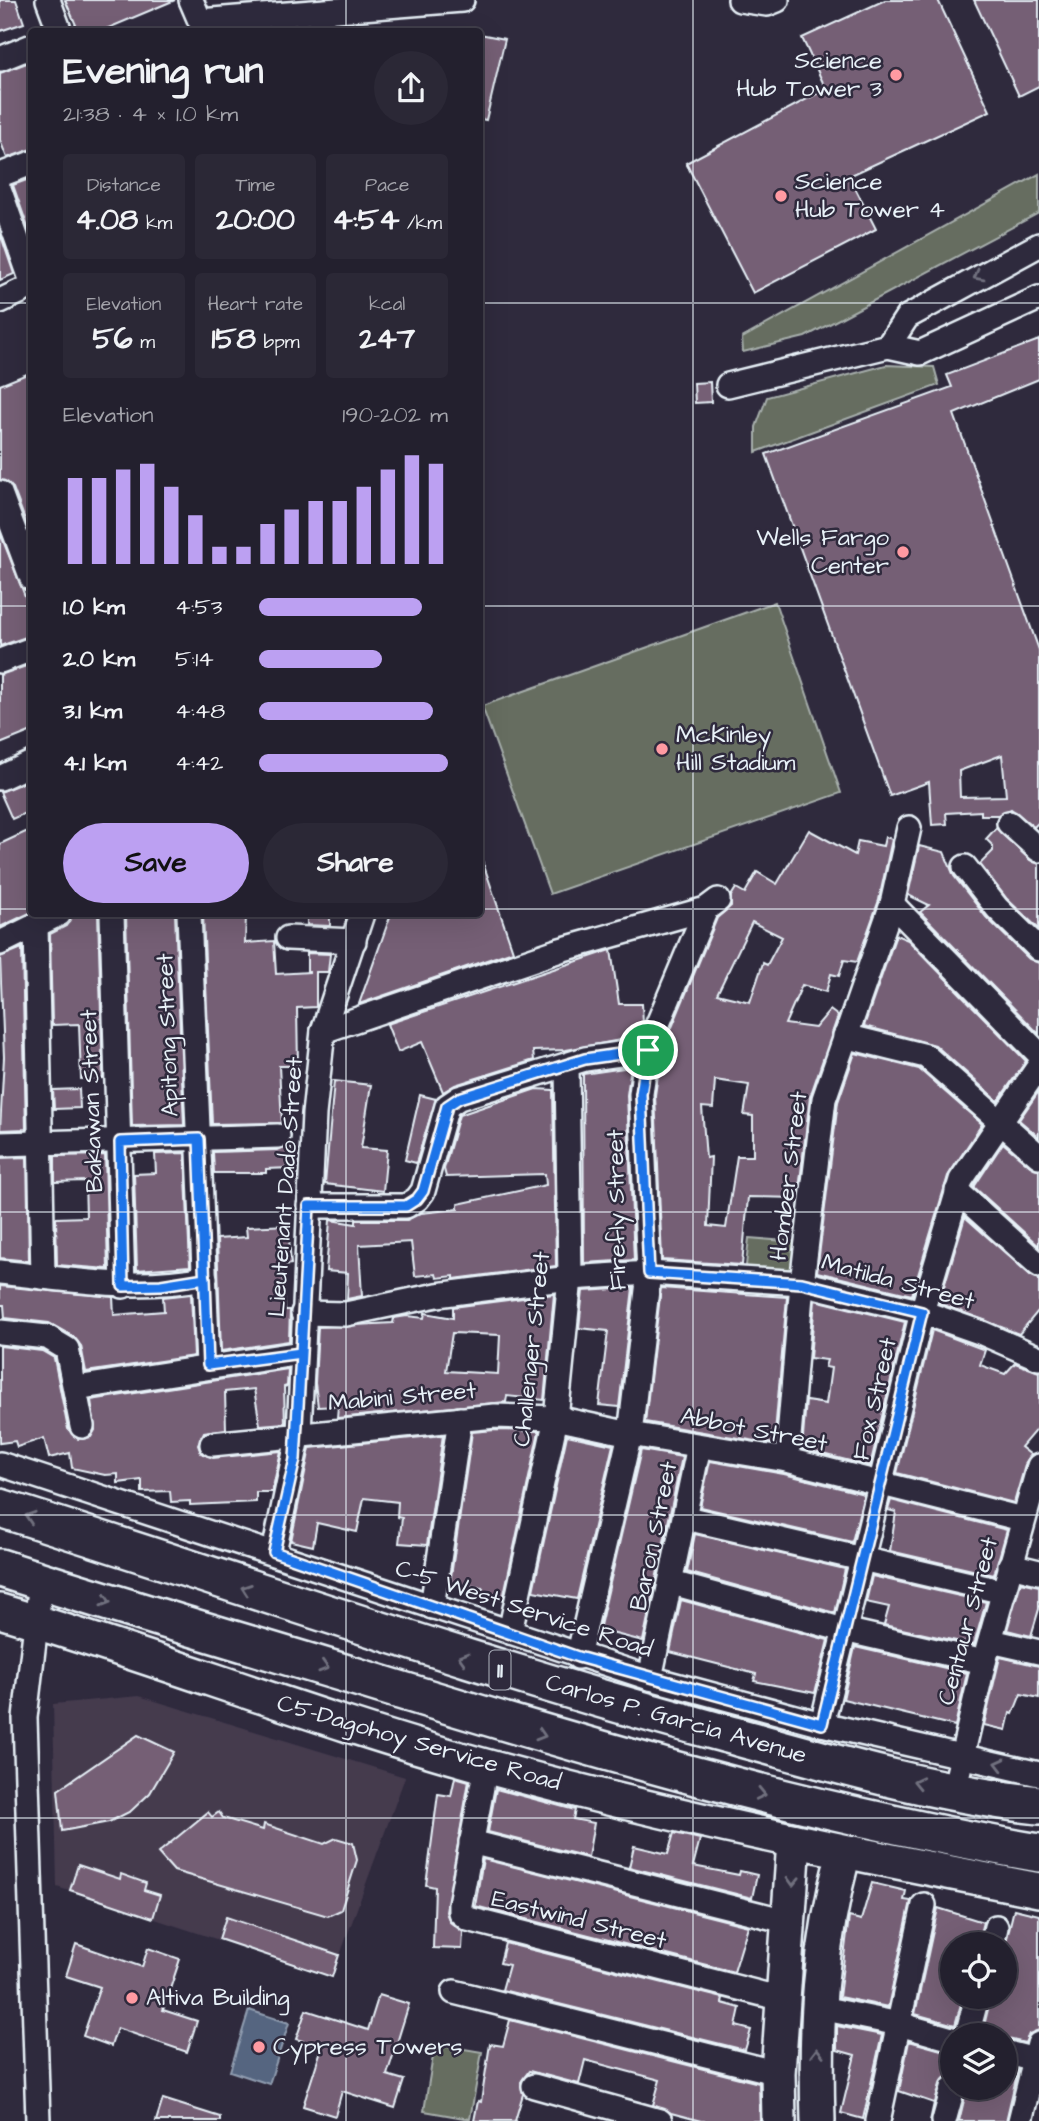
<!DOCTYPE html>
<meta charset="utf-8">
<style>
:root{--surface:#23202e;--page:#2b2836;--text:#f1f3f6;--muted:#a3a3aa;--line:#403e4a;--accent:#bca0f2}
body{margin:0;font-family:"Architects Daughter",sans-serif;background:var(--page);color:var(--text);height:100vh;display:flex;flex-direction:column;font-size:26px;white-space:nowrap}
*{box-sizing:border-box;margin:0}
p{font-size:23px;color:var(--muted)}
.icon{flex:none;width:38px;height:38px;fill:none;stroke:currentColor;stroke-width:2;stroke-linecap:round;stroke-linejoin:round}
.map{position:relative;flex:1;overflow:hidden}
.details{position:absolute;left:28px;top:28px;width:455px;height:889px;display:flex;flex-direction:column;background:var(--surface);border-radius:7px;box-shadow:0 7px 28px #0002,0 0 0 2px var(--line)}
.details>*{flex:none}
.fabs{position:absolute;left:940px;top:1932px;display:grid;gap:14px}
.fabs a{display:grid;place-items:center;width:77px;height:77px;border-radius:50%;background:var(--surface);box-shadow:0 7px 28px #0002,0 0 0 2px var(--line);font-size:35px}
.pin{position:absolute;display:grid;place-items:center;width:60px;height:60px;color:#fff;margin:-30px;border:4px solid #fff;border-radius:50%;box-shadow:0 2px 7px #0007}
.round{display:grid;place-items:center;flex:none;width:74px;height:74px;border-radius:37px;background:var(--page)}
.overview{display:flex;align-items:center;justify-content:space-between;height:119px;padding:0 35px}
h1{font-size:38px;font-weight:700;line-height:52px}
.metrics{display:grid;grid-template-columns:repeat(3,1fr);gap:10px;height:119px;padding:7px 35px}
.metrics div{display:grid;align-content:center;border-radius:7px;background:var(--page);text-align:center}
.metrics b{font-size:30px;font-weight:700}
.metrics small{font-size:19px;font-weight:400}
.metrics p{font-size:19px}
.chart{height:196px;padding:14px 35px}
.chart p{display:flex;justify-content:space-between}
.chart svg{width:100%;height:126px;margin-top:7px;stroke:var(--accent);stroke-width:6}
.primary-button{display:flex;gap:14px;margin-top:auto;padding:14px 35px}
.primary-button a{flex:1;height:80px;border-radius:42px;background:var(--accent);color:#111;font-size:28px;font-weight:700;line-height:80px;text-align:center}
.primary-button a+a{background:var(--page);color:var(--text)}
ul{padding:0 35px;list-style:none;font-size:23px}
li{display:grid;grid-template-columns:112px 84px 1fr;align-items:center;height:52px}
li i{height:18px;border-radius:9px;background:var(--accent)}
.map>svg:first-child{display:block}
</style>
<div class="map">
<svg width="1039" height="2121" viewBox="0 0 1039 2121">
<rect width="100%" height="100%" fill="#2f2a3d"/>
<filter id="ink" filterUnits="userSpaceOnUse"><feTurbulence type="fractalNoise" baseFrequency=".0143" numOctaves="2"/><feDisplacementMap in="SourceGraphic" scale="14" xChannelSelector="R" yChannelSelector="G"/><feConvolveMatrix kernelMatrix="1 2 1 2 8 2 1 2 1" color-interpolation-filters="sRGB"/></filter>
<g filter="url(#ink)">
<path fill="#443a4e" d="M139,1696L405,1777L332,1977L57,1887L53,1704Z"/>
<g fill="#666d60" stroke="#a7afac" stroke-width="2">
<path d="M1039,174V213L805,337L743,352L742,338Z"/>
<path d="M886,365L934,367L939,385L756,452V427L767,397Z"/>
<path d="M775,602L841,793L550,894L482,706Z"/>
<path d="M749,1238L798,1242L795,1279L745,1275Z"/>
<path d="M435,2044L482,2052L470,2119L424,2111Z"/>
</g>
<path fill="#556580" stroke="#909db0" stroke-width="2" d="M249,2010L289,2023L269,2084L230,2071Z"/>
<g fill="#745e75" stroke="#e8f1f8" stroke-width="2" fill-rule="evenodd">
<path d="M0,0H16L24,23L0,31Z"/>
<path d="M65,0H175L99,32H79Z"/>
<path d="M885,0H938L990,111L849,176L876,229L753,293L686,163L826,89L802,38Z"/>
<path d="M974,0H1039V86L1019,96Z"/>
<path d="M480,34L505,39L486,120L480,119Z"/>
<path d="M32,61V149L7,158L0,140V73Z"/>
<path d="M32,178V236H31L13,185Z"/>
<path d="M0,233L14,274L0,280Z"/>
<path d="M1039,340V379L954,414L1039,650V822L1034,827L1011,809L998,815H981V811L946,813L947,824L932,825L929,782L890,796L766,454L952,387L947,375ZM1002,755L1006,796L960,797L959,771Z"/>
<path d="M32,372V523L27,525L13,488L0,479V385Z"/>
<path d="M710,382L711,402L695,403L694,383Z"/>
<path d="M0,533L32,614V635L0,646Z"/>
<path d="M32,664V731L0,744V675Z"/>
<path d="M32,779V810L12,819L0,792Z"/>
<path d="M996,828L1030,860L1039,864V929L1007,899L980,864L993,851V846L986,839Z"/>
<path d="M32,829V912L0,927V844Z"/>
<path d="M809,830L855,855L858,841L883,846L885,837L892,839L879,900L857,962L844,960L839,976L831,974L826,992L802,985L785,1024L815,1028L830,1010L838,1016L810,1097L798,1198L748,1197L742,1265L662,1260L655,1095L661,1054L717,918L731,906V896L736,888L745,893L757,872L777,884ZM752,922L782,937L767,965L763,963L750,1002L717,994ZM715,1080L749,1085L744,1115L753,1116V1156H737L726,1228L708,1226L711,1157L706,1158L702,1107L713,1108Z"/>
<path d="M919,846L944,852L954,876L986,917L1029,959L1039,963V1034L920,912L929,905L908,895Z"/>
<path d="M480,860H482L513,951L359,1004L391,914H480Z"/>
<path d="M73,914H98L103,1078L81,1079L79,1024L52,1025L50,934L66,926Z"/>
<path d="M126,914H175L184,1125L132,1126Z"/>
<path d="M203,914L246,916L245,943L274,941L276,974L310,972H307V953L330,954L328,972H316V1007L297,1008L298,1066H279L282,1123L212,1124Z"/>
<path d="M307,914H330V926L307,925Z"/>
<path d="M896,935L908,940L1026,1061L998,1101L935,1045L864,1026Z"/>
<path d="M22,948L26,1129L0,1130L4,1057L0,957Z"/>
<path d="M611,950L619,1004H642L643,1024L637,1037L566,1050L533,1051L534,1060L455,1085L443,1092L422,1042L398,1052L387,1024Z"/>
<path d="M855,1053L919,1069L982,1124L948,1176L912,1295L817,1272L838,1102Z"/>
<path d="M631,1067L627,1095L634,1260L584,1263L583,1074Z"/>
<path d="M334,1081L371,1085L361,1148L387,1150L383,1191L325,1184Z"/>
<path d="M79,1089L80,1108L54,1109L53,1090Z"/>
<path d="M536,1089L553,1090L556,1266L454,1279V1276L437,1278L436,1274L415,1276L411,1242L359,1245L362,1296L347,1299L348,1273L326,1271L330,1220L356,1224V1220H407L421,1213L458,1209V1204L546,1185L545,1174L446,1177L444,1169L459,1115Z"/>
<path d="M1039,1091V1137L1019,1120Z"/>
<path d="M420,1095L436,1099L416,1163L405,1160Z"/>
<path d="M291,1143V1168L266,1169V1173H214L213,1152L278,1150Z"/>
<path d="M1003,1143L1030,1166L1039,1170V1246L974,1187Z"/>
<path d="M185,1153L190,1266L137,1270L134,1174L156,1173L155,1154Z"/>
<path d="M105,1155L108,1269L57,1265L56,1218L86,1217L85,1181L55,1182V1156Z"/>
<path d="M27,1157L29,1261L0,1258V1158Z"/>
<path d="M965,1217L1030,1275L1039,1279V1310L1019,1334L939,1303Z"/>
<path d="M288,1225L291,1264L282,1265L285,1310H290L289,1341L221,1351L217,1239L247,1237L246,1227Z"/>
<path d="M0,1286L113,1297L114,1315L164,1311L163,1297L191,1294L194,1356L86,1372L81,1346L74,1337L49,1323L5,1318L4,1305H0Z"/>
<path d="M633,1288L619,1407L599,1405L608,1331L579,1328L583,1291Z"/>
<path d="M661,1288L787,1297L774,1444L645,1422Z"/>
<path d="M554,1294L544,1400L507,1396L506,1402L337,1418L338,1406L318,1407L315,1383L318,1327L393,1323L394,1318L407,1316L424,1318L425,1313L453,1318V1307ZM452,1333L500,1335L498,1374L446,1371Z"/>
<path d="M815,1300L905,1322L870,1466L802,1449L806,1401L826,1404L831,1368L825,1367L827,1360L810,1358Z"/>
<path d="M932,1330L985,1350L980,1365L1005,1374L1015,1363L1039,1372V1426L1021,1447L1031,1455L1026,1462L1014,1503L897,1473Z"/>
<path d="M0,1346L42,1351L54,1358L68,1429L78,1439L91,1437L95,1430L91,1400L288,1369L287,1386L284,1387L285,1423L260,1425L254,1389L225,1392L226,1429L204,1432L198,1445L201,1453L213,1458L281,1451L272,1492H256V1502L190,1505V1501L171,1502L170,1491L142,1492V1480L118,1483V1474L105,1475L72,1468L70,1453L49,1458L44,1438L17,1447L15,1441L0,1443Z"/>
<path d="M495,1430L539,1431L503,1599L482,1595L483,1588L450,1583L472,1432Z"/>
<path d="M443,1435L427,1545L399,1543L402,1518L397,1517L398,1502L364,1498L357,1532L317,1523L313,1546L291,1541L310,1448Z"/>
<path d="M567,1435L613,1445L577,1599L533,1591Z"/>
<path d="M641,1450L682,1457L643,1641L599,1630Z"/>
<path d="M710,1461L784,1474L864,1494L852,1542L700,1507Z"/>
<path d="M891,1500L1007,1530L994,1575L890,1551L896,1512L888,1510Z"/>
<path d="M695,1534L845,1569L835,1613L687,1572Z"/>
<path d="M872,1576L986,1602L974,1645L884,1625L889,1607L866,1602Z"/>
<path d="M1021,1582L1039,1586V1609L1031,1636L1007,1630Z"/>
<path d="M681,1600L828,1640L815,1693L754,1681L756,1674L670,1652Z"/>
<path d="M855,1647L967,1673L955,1726L843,1699Z"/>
<path d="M1000,1657L1039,1666V1698L1021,1694L1013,1714L1010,1713L1006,1730L984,1725Z"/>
<path d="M138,1735L174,1752L150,1793L131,1811L109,1822L62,1831L58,1790Z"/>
<path d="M455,1777L469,1781L446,1912L450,1922L463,1932L462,1949L433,1948L435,1887L426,1885L438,1794L451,1796Z"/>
<path d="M496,1789L575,1810L573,1819L594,1823L588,1857L488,1832Z"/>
<path d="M208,1812L212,1817L219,1812L223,1818L263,1830L264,1824L324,1844L336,1838L353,1843L357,1860L341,1910L328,1916L174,1871L158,1853Z"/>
<path d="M674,1833L700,1839L693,1866L739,1875L740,1871L757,1875L752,1898L629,1867L634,1846L668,1854Z"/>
<path d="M483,1859L748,1926L734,1972L475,1906Z"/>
<path d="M78,1865L120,1879L121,1874L146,1883L144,1890L160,1895L153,1918L70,1890Z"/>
<path d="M872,1883L906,1891L904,1900L911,1901L888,2007L839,1997L849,1917L861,1920Z"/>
<path d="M938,1908L983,1922L978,1941L968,1938L967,1944H952L948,1977L952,1978V1997H963L955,2025L915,2014Z"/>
<path d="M1014,1909L1039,1915V2030L1029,2034L1025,2043L1004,2038V2035L982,2034L991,1997H1004V1950Z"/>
<path d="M226,1917L339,1955L332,1977L219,1939Z"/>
<path d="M505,1943L723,1998L722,2003L740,2008L736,2026L751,2030L745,2050L502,1990L509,1965L500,1963Z"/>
<path d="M76,1944L142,1967L148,1948L180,1959L163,2010L197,2021L187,2052L117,2028L111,2046L83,2036L100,1987L66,1976Z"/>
<path d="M379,1995L409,2004L387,2075L404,2080L395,2108L342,2091L335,2116L303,2106L322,2047L296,2039L306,2010L368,2030Z"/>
<path d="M510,2020L759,2083L760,2121H701L671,2113L653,2105L660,2080L585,2060L579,2084L529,2071L521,2082L523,2094L515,2121H474L478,2101L481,2102L490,2044L503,2046Z"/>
<path d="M837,2026L882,2035L863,2119L841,2113L855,2055L837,2050Z"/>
<path d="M909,2041L952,2053V2074L940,2084L930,2121L934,2103L899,2091Z"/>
<path d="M1004,2067L1018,2070L1006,2121H959L967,2088H1004Z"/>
<path d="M163,2099L220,2117V2121H156Z"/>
</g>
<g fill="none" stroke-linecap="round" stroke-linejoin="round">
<g stroke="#e8f1f8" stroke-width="28">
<g id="street">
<path d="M48,0L60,32"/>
<path d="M191,0L200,21L462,0"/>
<path d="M740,0L767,4L777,0"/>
<path d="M0,59L32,46"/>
<path d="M0,175L32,163"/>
<path d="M0,191L32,282"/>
<path d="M0,301L32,286"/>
<path d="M888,346L907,317L1039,245"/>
<path d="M728,385L888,346L920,353L1039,298"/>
<path d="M0,493L32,579"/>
<path d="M0,661L32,649"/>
<path d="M0,778L32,763"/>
<path d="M1009,823L1039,850"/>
<path d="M965,867L997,908L1039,949"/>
<path d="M892,904L1039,1054"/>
<path d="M112,914L123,1286"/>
<path d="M189,914L208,1365"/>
<path d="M36,925L43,1277"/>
<path d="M288,938L354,941"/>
<path d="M0,943L59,914"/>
<path d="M323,1031L560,950L706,909"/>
<path d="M845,1036L926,1056L1039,1156"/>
<path d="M0,1144L278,1136"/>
<path d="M957,1191L1039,1265"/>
<path d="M309,1206H406L417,1199L423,1191L447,1106L459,1098L585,1059L647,1050"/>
<path d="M0,1272C71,1280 134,1291 205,1278"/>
<path d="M303,1313L346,1314L437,1295L570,1278L649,1273L802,1283L922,1312L982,1333L1039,1358"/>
<path d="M0,1332L47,1337L67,1349L82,1426"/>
<path d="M76,1388L301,1353"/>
<path d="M212,1444L495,1416L556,1418L630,1434L787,1460L1022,1519"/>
<path d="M787,1460L802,1283L824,1099L892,904L909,828"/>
<path d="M0,1464L650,1678L822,1724L1039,1774"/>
<path d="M686,1518L1004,1592"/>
<path d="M274,1552L299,1433L314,1114L323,1031L362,914"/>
<path d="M1010,1565L1039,1572"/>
<path d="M672,1583L844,1630L984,1662"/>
<path d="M432,1607L460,1419"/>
<path d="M510,1632L556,1418L570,1278L567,1066"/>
<path d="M991,1641L1039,1652"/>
<path d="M578,1657L630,1434L649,1273L641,1094L647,1050L706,909L718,900"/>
<path d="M650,1678L699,1446"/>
<path d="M822,1724L922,1312L961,1180L1039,1066"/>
<path d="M486,1766L460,1904V1912L468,1919L782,1999"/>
<path d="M954,1791L984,1662L1039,1466"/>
<path d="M471,1842L790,1922"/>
<path d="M992,1944L996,1927"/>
<path d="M454,1992L778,2073"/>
<path d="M816,2007L899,2024L952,2039"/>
<path d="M967,2035L977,1997"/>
<path d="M1004,2052L1039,2061"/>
<path d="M534,2086L660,2121"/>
<path d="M38,2121L25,1718L41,1581"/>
<path d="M878,2121L924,1905"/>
<path d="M944,2121L953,2088"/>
<path d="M1020,2121L1039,2044"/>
</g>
</g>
<g stroke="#e8f1f8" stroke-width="38">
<g id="secondary">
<path d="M0,1611C162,1659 321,1721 485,1766C667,1816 853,1854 1039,1890"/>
<path d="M779,2121L778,2073L794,1841"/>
<path d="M818,2121C815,2024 819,1946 844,1852"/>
</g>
</g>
<g stroke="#e8f1f8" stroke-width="42">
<g id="primary">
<path d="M0,1508C239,1583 474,1666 716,1731C822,1760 930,1793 1039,1805"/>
<path d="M0,1568C118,1606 238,1641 357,1677C582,1746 807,1813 1039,1853"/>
</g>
</g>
<use href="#street" stroke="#2f2a3d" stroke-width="23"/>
<use href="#secondary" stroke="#2f2a3d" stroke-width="33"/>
<use href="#primary" stroke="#2f2a3d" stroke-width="37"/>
</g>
<defs><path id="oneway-chevron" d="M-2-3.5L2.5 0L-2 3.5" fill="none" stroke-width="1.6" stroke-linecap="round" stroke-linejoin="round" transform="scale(1.75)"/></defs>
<g stroke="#70707e">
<use href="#oneway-chevron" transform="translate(978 276) rotate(152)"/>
<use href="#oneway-chevron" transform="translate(30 1517) rotate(-162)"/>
<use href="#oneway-chevron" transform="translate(246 1589) rotate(-161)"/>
<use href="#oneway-chevron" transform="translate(106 1601) rotate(17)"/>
<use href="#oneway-chevron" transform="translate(463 1658) rotate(-163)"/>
<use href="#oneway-chevron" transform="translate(324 1667) rotate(17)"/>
<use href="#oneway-chevron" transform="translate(541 1735) rotate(17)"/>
<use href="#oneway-chevron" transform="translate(1000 1764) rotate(-166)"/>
<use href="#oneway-chevron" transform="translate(918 1782) rotate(-167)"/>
<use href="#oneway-chevron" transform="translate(761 1794) rotate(13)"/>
<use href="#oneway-chevron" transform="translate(793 1881) rotate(92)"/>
<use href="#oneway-chevron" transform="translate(817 2053) rotate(-90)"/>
</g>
</g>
<g fill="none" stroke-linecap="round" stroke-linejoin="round" filter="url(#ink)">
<g stroke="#fff" stroke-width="14">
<path id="route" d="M648,1050L585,1059L459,1098L447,1106L423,1191L417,1199L406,1206H309L301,1353L208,1365L199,1139L120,1142L123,1286L161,1285L205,1278L208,1365L301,1353L295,1459L274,1552L578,1657L822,1724L922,1312L802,1283L649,1273L641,1094L648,1050"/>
</g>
<use href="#route" stroke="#1a73e8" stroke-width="9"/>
</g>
<path fill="none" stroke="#e8f1f8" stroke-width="2" stroke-opacity="0.55" d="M346,0V32M693,0V2121M0,303H32M480,303H1039M0,606H32M480,606H1039M0,909H32M480,909H1039M346,914V2121M0,1212H1039M0,1515H1039M0,1818H1039"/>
<g fill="#ff9aa2" stroke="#2f2a3d" stroke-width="2.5">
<circle cx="896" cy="75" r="7"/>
<circle cx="781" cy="196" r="7"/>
<circle cx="903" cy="552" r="7"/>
<circle cx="662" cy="749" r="7"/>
<circle cx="132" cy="1998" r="7"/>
<circle cx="259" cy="2047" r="7"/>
</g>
<g text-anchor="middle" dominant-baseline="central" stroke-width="5" stroke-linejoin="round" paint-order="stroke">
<rect fill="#2f2a3d" stroke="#b0b5c0" stroke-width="2" x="489.5" y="1650.5" width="21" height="39" rx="5"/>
<g font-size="23" font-weight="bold" fill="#e8f1f8">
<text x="500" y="1670">11</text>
</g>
<g font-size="24" fill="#e8f1f8" stroke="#2f2a3d" text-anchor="start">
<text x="882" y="61" text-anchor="end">Science<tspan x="882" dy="28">Hub Tower 3</tspan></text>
<text x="795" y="182">Science<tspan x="795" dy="28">Hub Tower 4</tspan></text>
<text x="889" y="538" text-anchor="end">Wells Fargo<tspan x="889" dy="28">Center</tspan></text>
<text x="676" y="735">McKinley<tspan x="676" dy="28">Hill Stadium</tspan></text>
<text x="146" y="1998">Altiva Building</text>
<text x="273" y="2047">Cypress Towers</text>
</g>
<g font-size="24" fill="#e8f1f8" stroke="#2f2a3d">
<text transform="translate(168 1035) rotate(-92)">Apitong Street</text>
<text transform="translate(92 1101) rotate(-92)">Bakawan Street</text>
<text transform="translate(789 1176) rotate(-83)">Homber Street</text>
<text transform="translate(286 1187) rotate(-86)">Lieutenant Dado Street</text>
<text transform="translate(617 1210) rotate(-91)">Firefly Street</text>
<text transform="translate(898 1282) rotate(15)">Matilda Street</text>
<text transform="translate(532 1349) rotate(-84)">Challenger Street</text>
<text transform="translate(402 1397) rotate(-5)">Mabini Street</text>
<text transform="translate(875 1399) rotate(-77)">Fox Street</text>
<text transform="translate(754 1430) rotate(11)">Abbot Street</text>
<text transform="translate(654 1536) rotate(-78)">Baron Street</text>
<text transform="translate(524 1609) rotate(18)">C-5 West Service Road</text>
<text transform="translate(968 1621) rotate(-75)">Centaur Street</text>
<text transform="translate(676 1719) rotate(16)">Carlos P. Garcia Avenue</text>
<text transform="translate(419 1743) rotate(16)">C5-Dagohoy Service Road</text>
<text transform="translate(579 1920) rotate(14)">Eastwind Street</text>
</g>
</g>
</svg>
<div class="fabs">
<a><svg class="icon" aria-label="locate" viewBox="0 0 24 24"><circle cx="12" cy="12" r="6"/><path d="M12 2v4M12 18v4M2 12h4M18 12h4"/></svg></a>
<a><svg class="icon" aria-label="layers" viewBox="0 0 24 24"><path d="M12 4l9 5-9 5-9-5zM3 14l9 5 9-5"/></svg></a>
</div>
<div class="pin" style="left:648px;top:1050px;background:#1e9e55"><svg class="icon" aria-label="arrive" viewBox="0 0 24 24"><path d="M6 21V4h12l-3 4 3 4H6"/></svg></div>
<section class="details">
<div class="overview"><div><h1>Evening run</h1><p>21:38 · 4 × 1.0 km</p></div><a class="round"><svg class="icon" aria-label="share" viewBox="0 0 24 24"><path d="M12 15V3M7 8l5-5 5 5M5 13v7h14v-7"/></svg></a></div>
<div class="metrics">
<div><p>Distance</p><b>4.08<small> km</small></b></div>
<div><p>Time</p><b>20:00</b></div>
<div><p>Pace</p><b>4:54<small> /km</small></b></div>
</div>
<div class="metrics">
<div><p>Elevation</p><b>56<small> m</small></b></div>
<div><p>Heart rate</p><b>158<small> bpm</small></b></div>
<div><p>kcal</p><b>247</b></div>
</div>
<div class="chart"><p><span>Elevation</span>190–202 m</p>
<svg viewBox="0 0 160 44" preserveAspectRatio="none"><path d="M5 44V14M15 44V14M25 44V11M35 44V9M45 44V17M55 44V27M65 44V38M75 44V38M85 44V30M95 44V25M105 44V22M115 44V22M125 44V17M135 44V11M145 44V6M155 44V9"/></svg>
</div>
<ul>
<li><b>1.0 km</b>4:53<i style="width:86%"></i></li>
<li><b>2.0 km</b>5:14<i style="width:65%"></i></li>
<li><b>3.1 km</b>4:48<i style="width:92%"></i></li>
<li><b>4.1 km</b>4:42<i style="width:100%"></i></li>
</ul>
<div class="primary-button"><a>Save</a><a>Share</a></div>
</section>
</div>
